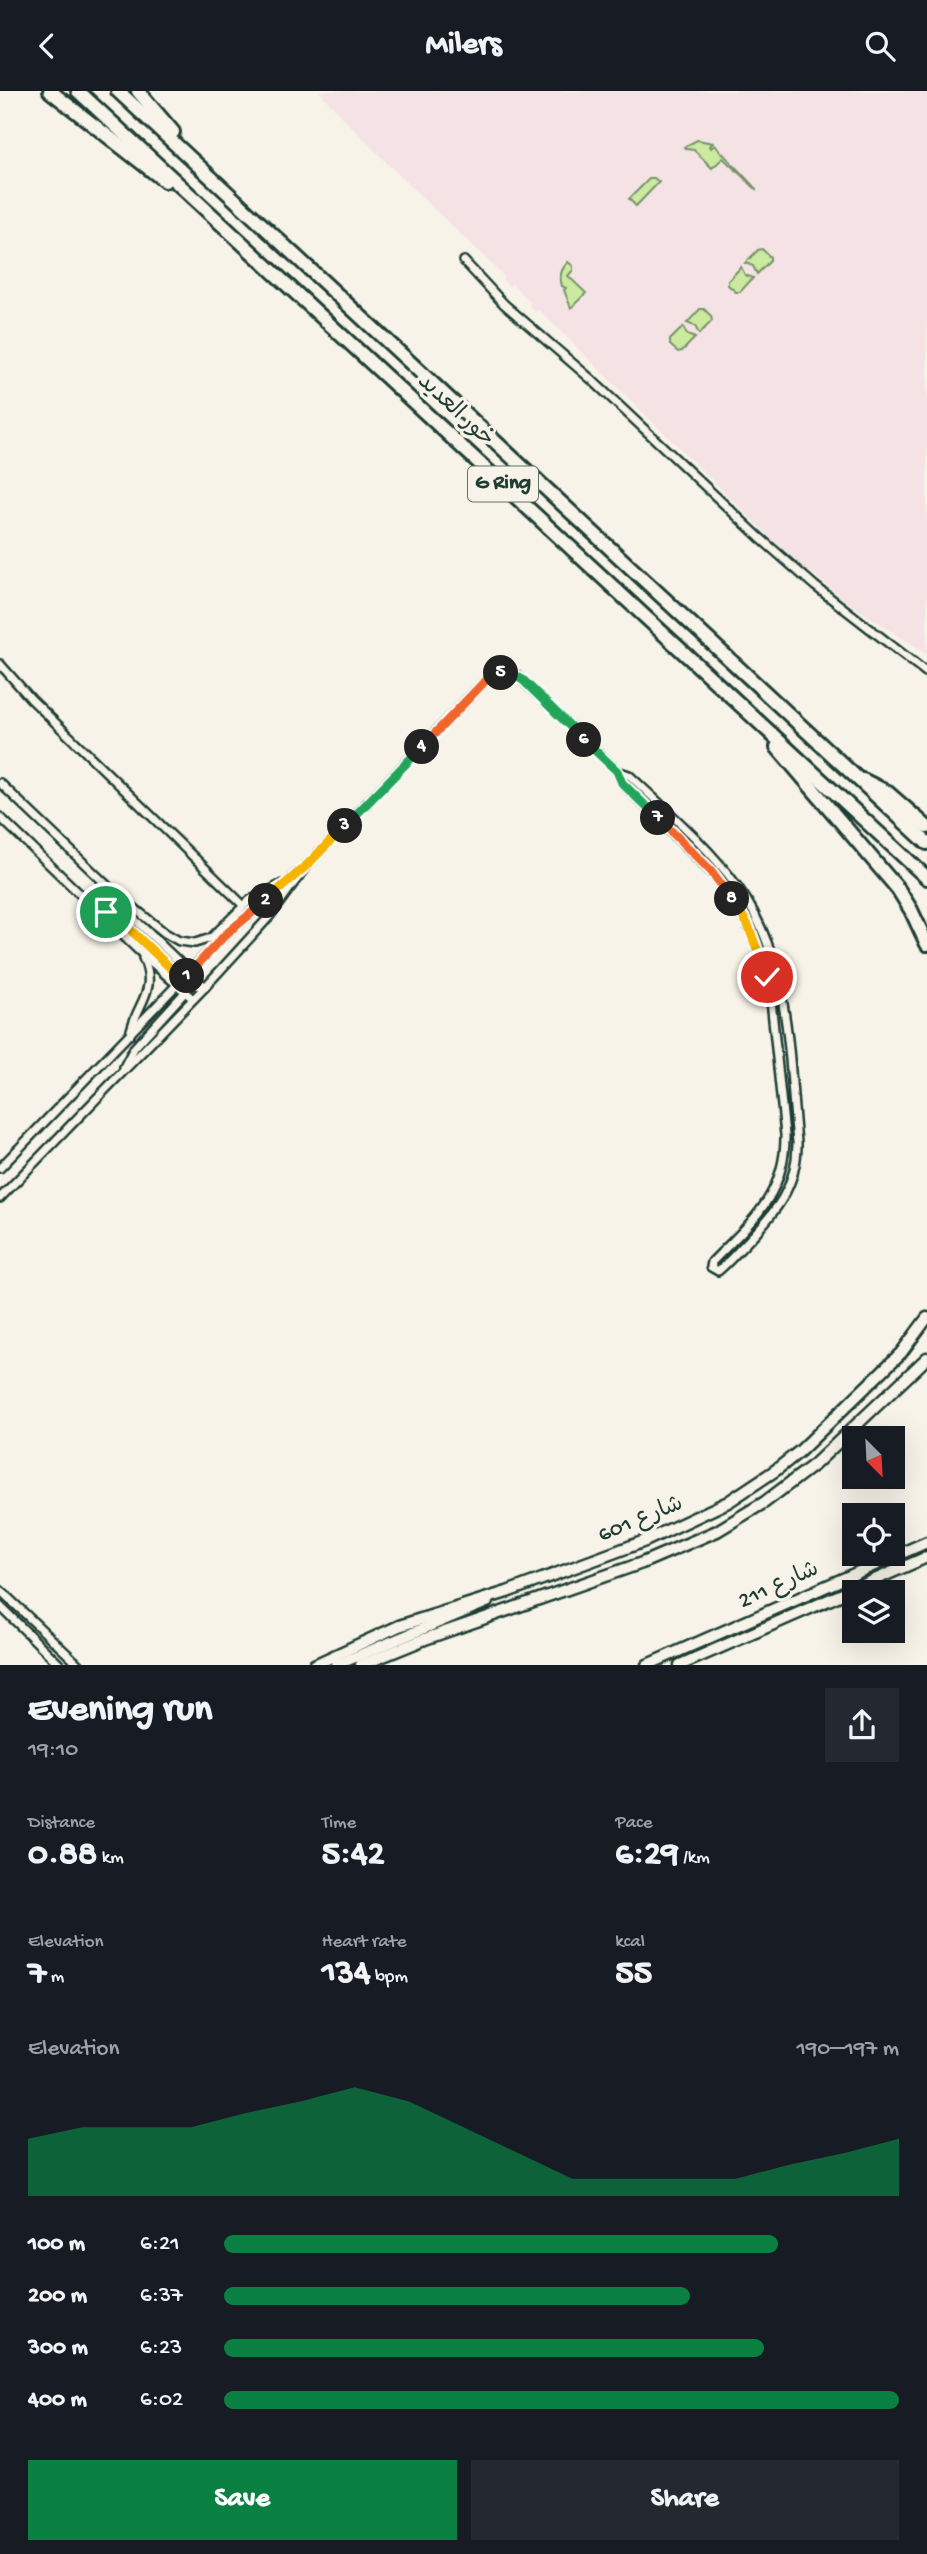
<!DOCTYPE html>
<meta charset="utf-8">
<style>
:root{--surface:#171b24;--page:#242831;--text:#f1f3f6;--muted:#9ea1a6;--accent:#0b8043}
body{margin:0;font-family:"Gochi Hand","Playpen Sans Arabic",sans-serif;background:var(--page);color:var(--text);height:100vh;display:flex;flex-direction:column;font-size:26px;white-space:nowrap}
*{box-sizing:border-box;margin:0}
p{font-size:23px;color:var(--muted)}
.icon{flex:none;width:38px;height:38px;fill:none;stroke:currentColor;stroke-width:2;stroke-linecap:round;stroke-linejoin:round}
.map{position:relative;height:1574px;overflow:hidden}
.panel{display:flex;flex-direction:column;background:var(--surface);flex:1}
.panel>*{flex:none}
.needle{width:46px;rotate:156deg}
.fabs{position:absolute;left:842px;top:1335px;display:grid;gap:14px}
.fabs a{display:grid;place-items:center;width:63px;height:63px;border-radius:0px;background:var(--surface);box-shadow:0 7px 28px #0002;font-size:35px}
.pin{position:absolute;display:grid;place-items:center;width:60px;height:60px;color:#fff;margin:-30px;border:4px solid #fff;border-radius:50%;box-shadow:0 2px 7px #0007}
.km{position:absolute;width:35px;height:35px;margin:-18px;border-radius:50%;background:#222;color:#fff;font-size:19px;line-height:35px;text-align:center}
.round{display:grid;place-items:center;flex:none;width:74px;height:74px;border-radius:0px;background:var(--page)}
.overview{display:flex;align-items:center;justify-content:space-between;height:119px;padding:0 28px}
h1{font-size:38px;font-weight:800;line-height:52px}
.stats{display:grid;grid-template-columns:repeat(3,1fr);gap:10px;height:119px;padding:7px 28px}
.stats div{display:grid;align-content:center}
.stats b{font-size:35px;font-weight:800}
.stats small{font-size:19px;font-weight:400}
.stats p{font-size:19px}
.chart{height:196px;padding:14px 28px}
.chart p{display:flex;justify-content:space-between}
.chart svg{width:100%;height:126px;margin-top:7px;fill:var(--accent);opacity:.7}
.action{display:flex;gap:14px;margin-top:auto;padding:14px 28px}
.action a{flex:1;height:80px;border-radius:0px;background:var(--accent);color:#fff;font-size:28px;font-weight:800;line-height:80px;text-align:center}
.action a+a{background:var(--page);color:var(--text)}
ul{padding:0 28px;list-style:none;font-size:23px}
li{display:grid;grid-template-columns:112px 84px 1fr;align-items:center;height:52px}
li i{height:18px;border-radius:9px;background:var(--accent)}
header{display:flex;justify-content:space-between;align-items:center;height:91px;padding:0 28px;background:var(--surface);font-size:32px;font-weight:800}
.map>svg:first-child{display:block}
</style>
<header><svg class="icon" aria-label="back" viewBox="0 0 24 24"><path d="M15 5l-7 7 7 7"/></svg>Milers<svg class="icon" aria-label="search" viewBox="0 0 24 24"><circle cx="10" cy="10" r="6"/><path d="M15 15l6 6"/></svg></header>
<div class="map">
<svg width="927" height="1574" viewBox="0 0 927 1574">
<rect width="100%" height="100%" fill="#f7f3e8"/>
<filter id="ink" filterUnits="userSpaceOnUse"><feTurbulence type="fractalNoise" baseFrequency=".0143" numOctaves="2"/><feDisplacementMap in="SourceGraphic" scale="14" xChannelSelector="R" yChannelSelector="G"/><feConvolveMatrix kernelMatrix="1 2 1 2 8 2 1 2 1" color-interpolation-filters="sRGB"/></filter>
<g filter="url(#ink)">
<path fill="#f4e2e4" d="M319,0H927V563L846,510L784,460L539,219L536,221L529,214L531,212L512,192L509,195L502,188L504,185L401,86L343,27Z"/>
<g fill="#cce9a0" stroke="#76936a" stroke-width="2">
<path d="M697,49L713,52L710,55L711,57L715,54L757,99L723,67L712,77L694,59L686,58L684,56Z"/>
<path d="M650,87H654L659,91L636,115L629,108Z"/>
<path d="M762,158L770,166V170L757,183L753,175L745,172L758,159Z"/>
<path d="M568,171L573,175V179L568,185L586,202L571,217L564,199L566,197L562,195C559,184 561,179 568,171Z"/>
<path d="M741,176L745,184L753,187L740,201H736L728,194V190Z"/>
<path d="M700,218H704L711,225L712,230L699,243L695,235L687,232Z"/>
<path d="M683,236L687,244L695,247L682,260L678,261L670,254V249Z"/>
</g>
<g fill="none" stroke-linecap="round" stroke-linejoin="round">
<g stroke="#1f3d34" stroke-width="12">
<g id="street">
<path d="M464,170L504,213L592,289L759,446L815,495L927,582"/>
<path d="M0,573L31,608L243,814"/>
<path d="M617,680L629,684C666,719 707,754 737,795C791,868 788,964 797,1051C798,1095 775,1122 746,1152C737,1161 728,1172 718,1180L711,1176L712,1171C750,1132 786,1104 785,1044L770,900L763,873L748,834L717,787L622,692Z"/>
<path d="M0,692L113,800L165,842L179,850L195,852L211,847L250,809L282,793"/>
<path d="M0,726L139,860L193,908"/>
<path d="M115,804L126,820L205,896"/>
<path d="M95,818L119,828L188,892L205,896"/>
<path d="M130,944C135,913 159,901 143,867"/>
<path d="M124,976L134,957L187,899"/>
<path d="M0,1077L225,844L273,805L296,783"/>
<path d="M0,1107L205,896L269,826L307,774L488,587L506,582L518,585L617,680"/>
<path d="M0,1499L79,1574"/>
<path d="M0,1515L60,1574"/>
</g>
</g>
<g stroke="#1f3d34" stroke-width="15">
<g id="secondary">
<path d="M314,1574L399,1535L507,1501L645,1450L728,1411L776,1379L800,1360L901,1262L927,1227"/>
<path d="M336,1574L487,1511"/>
<path d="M361,1574L425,1548L642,1472L717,1440L765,1411L815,1373L927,1267"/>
<path d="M647,1574L927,1451"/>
<path d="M680,1574L927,1466"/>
</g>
</g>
<g stroke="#1f3d34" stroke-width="18">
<g id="highway">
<path d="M50,0L165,90"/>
<path d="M78,0L927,787"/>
<path d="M118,0L927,752"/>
<path d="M138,0L173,41"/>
<path d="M777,656L898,798L911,819L927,853"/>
<path d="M863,689L887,701L927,736"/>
</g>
</g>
<use href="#street" stroke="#f7f3e8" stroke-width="7"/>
<use href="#secondary" stroke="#f7f3e8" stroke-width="10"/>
<use href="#highway" stroke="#f7f3e8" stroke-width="12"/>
</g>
</g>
<g fill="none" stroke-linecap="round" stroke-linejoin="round" filter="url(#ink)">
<g stroke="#fff" stroke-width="14">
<path id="split-1" d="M106,821L119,828L183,889L187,885"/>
</g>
<g stroke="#fff" stroke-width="14">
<path id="split-2" d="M187,885L225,844L266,810"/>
</g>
<g stroke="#fff" stroke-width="14">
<path id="split-3" d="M266,810L307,774L345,735"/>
</g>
<g stroke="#fff" stroke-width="14">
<path id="split-4" d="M345,735L422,656"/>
</g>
<g stroke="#fff" stroke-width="14">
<path id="split-5" d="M422,656L488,587L501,582"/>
</g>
<g stroke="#fff" stroke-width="14">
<path id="split-6" d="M501,582L512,583L523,589L584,649"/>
</g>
<g stroke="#fff" stroke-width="14">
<path id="split-7" d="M584,649L617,680L622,692L658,727"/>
</g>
<g stroke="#fff" stroke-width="14">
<path id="split-8" d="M658,727L711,780L732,808"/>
</g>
<g stroke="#fff" stroke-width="14">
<path id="split-9" d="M732,808L748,834L767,886"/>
</g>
<use href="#split-1" stroke="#f5b400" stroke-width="9"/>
<use href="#split-2" stroke="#f0652b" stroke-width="9"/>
<use href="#split-3" stroke="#f5b400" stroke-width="9"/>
<use href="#split-4" stroke="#22a559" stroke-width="9"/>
<use href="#split-5" stroke="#f0652b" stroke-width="9"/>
<use href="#split-6" stroke="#22a559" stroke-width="9"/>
<use href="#split-7" stroke="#22a559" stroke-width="9"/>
<use href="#split-8" stroke="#f0652b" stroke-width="9"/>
<use href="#split-9" stroke="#f5b400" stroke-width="9"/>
</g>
<g text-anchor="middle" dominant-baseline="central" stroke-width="7" stroke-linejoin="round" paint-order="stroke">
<rect fill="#f7f3e8" stroke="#60746a" stroke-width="2" x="468" y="375.5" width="70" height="35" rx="5"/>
<g font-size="21" font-weight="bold" fill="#1f3d34">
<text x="503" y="393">G Ring</text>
</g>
<g font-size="23" fill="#1f3d34" stroke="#f7f3e8">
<text transform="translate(455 320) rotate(43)">خور العديد</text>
<text transform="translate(641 1429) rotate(-22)">شارع 601</text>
<text transform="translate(779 1495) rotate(-24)">شارع 211</text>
</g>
</g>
</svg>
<div class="fabs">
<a><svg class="needle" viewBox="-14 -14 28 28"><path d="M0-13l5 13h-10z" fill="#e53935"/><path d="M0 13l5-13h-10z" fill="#9ea1a6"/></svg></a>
<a><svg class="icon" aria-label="locate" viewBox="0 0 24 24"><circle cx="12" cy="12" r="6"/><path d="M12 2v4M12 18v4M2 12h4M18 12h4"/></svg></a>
<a><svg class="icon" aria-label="layers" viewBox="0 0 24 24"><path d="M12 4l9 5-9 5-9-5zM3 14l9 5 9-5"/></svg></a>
</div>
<div class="pin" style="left:106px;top:821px;background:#1e9e55"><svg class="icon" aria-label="arrive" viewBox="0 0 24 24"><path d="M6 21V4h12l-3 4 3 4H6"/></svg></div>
<div class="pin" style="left:767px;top:886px;background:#d93025"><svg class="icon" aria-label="check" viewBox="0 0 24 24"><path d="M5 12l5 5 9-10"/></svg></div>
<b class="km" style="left:187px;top:885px">1</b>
<b class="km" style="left:266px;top:810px">2</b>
<b class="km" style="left:345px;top:735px">3</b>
<b class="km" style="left:422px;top:656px">4</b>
<b class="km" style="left:501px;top:582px">5</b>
<b class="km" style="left:584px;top:649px">6</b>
<b class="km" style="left:658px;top:727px">7</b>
<b class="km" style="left:732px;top:808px">8</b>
</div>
<section class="panel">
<div class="overview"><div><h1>Evening run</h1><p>19:10</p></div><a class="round"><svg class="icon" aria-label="share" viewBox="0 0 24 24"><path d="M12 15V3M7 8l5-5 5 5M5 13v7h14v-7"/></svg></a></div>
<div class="stats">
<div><p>Distance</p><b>0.88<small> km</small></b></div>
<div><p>Time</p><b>5:42</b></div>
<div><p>Pace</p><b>6:29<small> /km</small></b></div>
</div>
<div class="stats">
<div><p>Elevation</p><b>7<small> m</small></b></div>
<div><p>Heart rate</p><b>134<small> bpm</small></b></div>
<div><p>kcal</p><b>55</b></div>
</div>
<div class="chart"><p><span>Elevation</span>190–197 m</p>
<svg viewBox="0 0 160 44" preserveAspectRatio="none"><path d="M0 44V24L10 20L20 20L30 20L40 15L50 11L60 6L70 11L80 20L90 29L100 38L110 38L120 38L130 38L140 33L150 29L160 24V44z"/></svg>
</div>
<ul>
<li><b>100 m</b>6:21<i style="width:82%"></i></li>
<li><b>200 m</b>6:37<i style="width:69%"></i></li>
<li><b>300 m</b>6:23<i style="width:80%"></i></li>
<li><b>400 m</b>6:02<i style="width:100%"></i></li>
</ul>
<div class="action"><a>Save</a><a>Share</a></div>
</section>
